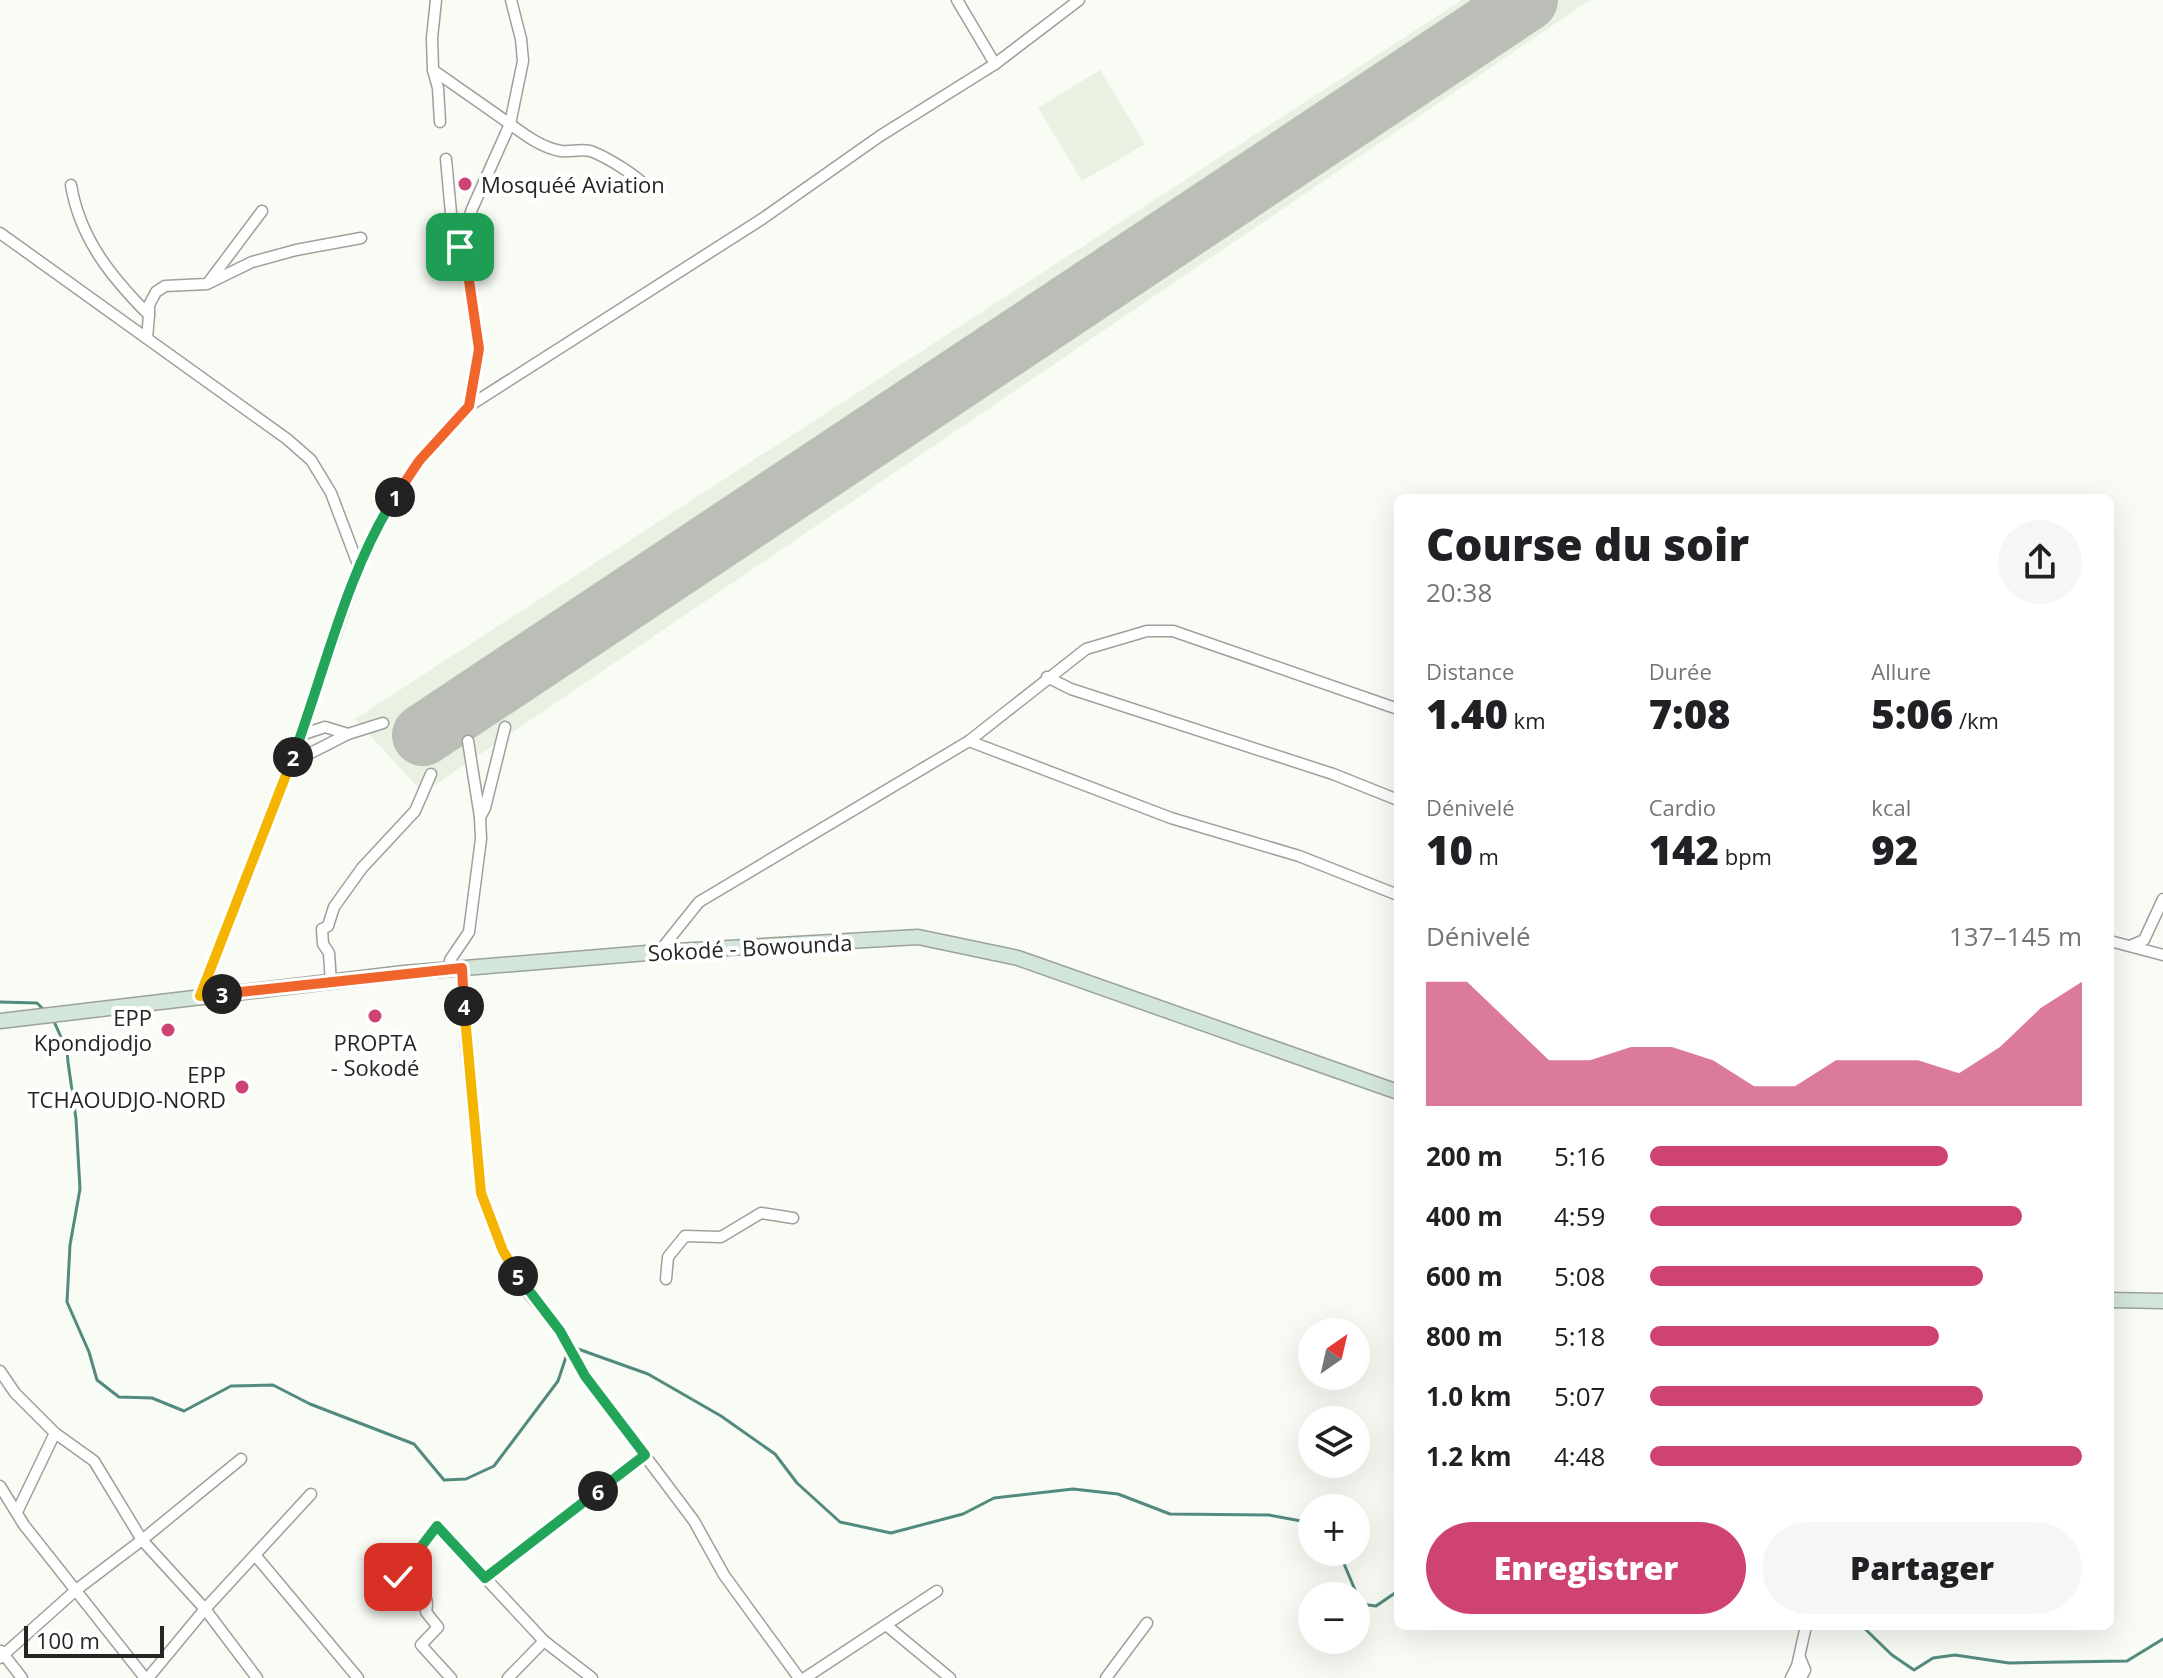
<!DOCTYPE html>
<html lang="fr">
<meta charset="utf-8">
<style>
:root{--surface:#fff;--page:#f6f6f6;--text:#202124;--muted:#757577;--accent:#ce4274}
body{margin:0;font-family:"Open Sans",sans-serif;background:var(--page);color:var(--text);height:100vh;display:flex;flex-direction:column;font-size:30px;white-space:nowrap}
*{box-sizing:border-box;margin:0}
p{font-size:26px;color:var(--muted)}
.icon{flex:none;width:44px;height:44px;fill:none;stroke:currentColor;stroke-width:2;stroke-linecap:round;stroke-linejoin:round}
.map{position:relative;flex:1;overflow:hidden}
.sheet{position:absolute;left:1394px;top:494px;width:720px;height:1136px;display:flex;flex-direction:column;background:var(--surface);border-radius:12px;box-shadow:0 8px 32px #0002}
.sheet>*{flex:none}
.needle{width:52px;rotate:34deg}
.controls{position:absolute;left:1298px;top:1318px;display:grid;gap:16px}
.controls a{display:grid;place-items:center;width:72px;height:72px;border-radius:50%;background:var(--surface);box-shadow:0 8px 32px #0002;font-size:40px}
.scale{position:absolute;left:24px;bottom:20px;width:140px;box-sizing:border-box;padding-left:8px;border:4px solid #242623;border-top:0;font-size:22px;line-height:28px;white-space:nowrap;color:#242623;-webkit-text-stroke:6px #fff;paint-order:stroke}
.pin{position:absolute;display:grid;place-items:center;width:68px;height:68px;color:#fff;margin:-34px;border-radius:16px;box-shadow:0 4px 12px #0006}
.km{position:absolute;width:40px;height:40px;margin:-20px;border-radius:50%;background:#222;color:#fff;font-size:22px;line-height:40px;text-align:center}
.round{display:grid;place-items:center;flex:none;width:84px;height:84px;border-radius:42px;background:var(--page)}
.overview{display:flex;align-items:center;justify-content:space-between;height:136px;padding:0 32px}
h1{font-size:44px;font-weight:800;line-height:60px}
.stats{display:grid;grid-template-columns:repeat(3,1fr);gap:12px;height:136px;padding:8px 32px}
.stats div{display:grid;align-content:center}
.stats b{font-size:40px;font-weight:800}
.stats small{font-size:22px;font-weight:400}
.stats p{font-size:22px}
.chart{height:224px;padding:16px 32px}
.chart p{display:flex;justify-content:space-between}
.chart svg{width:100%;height:144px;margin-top:8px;fill:var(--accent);opacity:.7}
.action{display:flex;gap:16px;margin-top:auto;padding:16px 32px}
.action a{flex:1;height:92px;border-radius:48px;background:var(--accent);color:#fff;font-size:32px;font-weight:800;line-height:92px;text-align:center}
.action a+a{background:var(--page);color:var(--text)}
ul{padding:0 32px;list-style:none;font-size:26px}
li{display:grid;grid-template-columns:128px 96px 1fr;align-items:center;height:60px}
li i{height:20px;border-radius:10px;background:var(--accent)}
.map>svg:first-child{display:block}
</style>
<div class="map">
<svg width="2163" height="1678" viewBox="0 0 2163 1678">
<rect width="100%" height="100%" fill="#f8fcf4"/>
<g fill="#e9f1e2">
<path d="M1462,0H1590L423,793L355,719Z"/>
<path d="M1100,70L1145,144L1082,181L1038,108Z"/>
</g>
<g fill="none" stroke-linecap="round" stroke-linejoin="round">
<g stroke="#538a7f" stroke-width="3">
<path d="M0,1002L37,1003L45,1011"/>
<path d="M53,1019L67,1051L68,1062L76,1119L80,1189L70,1245L67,1302L89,1352L97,1380L119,1397L152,1398L184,1411L231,1386L273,1385L310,1404L414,1444L444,1480L466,1479L494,1466L558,1381L567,1354"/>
<path d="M578,1349L648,1374L721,1416L775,1454L797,1483L840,1522L891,1533L963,1514L994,1498L1073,1489L1118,1494L1170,1514L1269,1515L1312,1523"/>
<path d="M1339,1552L1361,1604L1376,1606L1398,1591"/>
<path d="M1862,1626L1892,1655L1914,1670L1933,1658L1955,1655L2009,1663L2127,1661L2163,1639"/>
</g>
<path stroke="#babeb7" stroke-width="62" d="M423,735L1527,0"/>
<g stroke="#9da199" stroke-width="13">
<g id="minor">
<path d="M436,0L432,38L433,70L510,124L472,209L460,247L467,267L479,349L469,406"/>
<path d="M511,0L521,39L523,61L510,124C525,135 542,148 561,151C572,152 584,148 593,152C610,159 634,174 647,187"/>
<path d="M957,0L995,64"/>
<path d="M433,70L438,88L440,122"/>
<path d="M446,159L452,224L460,245"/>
<path d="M71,185C80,239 112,278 149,315L147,338"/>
<path d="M0,233L287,439L311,460L331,493L359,567"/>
<path d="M208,283L262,211"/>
<path d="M149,315V305L156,292L165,286L207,284L252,262L296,250L361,238"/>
<path d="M1047,677L1071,689L1333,774L1398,800"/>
<path d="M301,735L325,727L348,734"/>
<path d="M468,741L480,817"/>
<path d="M969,741L1171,818L1299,856L1398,895"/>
<path d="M291,763L348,734L383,723"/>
<path d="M2110,941L2163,955"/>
<path d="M2132,945L2144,940L2163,899"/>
<path d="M659,952L699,902L969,741L1086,649L1147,631H1173L1398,709"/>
<path d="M462,968L466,1045L481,1193L503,1251L530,1295L560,1331L585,1376L694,1521L724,1575L799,1678"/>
<path d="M450,969V960L469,932L481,839L480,817L485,808L505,727"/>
<path d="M331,983L329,953L323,944L322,929L328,926L334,907L362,868L415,811L431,774"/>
<path d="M200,996L301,735L359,567L379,522L419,461L469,406L762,219L880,136L995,64L1079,0"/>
<path d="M666,1279L668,1257L685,1236L721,1237L761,1213L793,1218"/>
<path d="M0,1371L15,1393L55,1433L94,1461L142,1540L205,1609L257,1678"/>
<path d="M0,1486L24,1525L145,1678"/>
<path d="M17,1512L55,1433"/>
<path d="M255,1555L358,1678"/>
<path d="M485,1578L645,1455"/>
<path d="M886,1625L950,1678"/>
<path d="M1,1651L22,1678"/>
<path d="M0,1658L76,1590L142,1540L241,1459"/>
<path d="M1800,1658L1805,1670L1801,1678"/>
<path d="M148,1678L205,1609L311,1494"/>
<path d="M451,1678L421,1645L438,1627L426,1612C429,1600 424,1592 417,1582L398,1577L437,1526L544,1641L592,1678"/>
<path d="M508,1678L544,1641"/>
<path d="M805,1678L937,1591"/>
<path d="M1106,1678L1147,1623"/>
<path d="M1791,1678L1797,1666L1806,1626"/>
</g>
</g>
<g stroke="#9da199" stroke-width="17">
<g id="secondary">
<path d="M0,1021L404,973L659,952L918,937L1018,958L1398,1092"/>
<path d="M2110,1300L2163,1301"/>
</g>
</g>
<use href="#minor" stroke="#fff" stroke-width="10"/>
<use href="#secondary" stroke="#d2e6d9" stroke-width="14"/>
</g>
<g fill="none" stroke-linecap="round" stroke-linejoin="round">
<g stroke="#fff" stroke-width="16">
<path id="split-1" d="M395,497L419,461L469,406L479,349L467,267L460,247"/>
</g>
<g stroke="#fff" stroke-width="16">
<path id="split-2" d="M293,757C324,674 347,571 395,497"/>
</g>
<g stroke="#fff" stroke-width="16">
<path id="split-3" d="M222,994L200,996L293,757"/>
</g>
<g stroke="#fff" stroke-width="16">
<path id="split-4" d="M222,994L462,968L464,1006"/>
</g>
<g stroke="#fff" stroke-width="16">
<path id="split-5" d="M464,1006L481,1193L503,1251L518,1276"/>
</g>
<g stroke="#fff" stroke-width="16">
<path id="split-6" d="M518,1276L560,1331L585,1376L645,1455L598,1491"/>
</g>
<g stroke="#fff" stroke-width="16">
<path id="split-7" d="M398,1577L437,1526L485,1578L598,1491"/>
</g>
<use href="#split-1" stroke="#f0652b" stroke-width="10"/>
<use href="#split-2" stroke="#22a559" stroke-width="10"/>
<use href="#split-3" stroke="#f5b400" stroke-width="10"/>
<use href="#split-4" stroke="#f0652b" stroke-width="10"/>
<use href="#split-5" stroke="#f5b400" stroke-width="10"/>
<use href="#split-6" stroke="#22a559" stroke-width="10"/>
<use href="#split-7" stroke="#22a559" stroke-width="10"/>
</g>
<g fill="#ce4274" stroke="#fff" stroke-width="3">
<circle cx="465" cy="184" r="8"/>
<circle cx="375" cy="1016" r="8"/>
<circle cx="168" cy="1030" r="8"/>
<circle cx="242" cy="1087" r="8"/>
</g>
<g text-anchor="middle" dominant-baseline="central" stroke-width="8" stroke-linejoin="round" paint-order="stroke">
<g font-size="22" fill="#242623" stroke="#fff" text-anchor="end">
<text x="481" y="184" text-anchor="start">Mosquéé Aviation</text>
<text x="152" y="1017">EPP<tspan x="152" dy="25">Kpondjodjo</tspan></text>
<text x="375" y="1042" text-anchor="middle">PROPTA<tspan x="375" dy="25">- Sokodé</tspan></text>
<text x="226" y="1074">EPP<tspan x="226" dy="25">TCHAOUDJO-NORD</tspan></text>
</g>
<g font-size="22" fill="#242623" stroke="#fff">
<text transform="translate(750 947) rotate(-3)">Sokodé - Bowounda</text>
</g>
</g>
</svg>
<div class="controls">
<a><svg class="needle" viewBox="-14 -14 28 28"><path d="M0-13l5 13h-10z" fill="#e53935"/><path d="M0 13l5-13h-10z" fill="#757577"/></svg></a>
<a><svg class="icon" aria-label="layers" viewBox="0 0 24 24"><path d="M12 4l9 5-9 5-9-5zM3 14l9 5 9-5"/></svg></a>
<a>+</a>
<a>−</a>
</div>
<div class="scale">100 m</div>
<div class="pin" style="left:460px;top:247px;background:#1e9e55"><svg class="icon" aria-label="arrive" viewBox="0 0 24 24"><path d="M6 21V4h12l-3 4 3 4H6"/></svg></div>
<div class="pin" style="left:398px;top:1577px;background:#d93025"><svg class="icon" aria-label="check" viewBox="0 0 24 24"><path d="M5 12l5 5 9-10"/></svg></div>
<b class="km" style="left:395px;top:497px">1</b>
<b class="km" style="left:293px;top:757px">2</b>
<b class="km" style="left:222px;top:994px">3</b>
<b class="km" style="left:464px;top:1006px">4</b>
<b class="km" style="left:518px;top:1276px">5</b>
<b class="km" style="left:598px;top:1491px">6</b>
<section class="sheet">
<div class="overview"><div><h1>Course du soir</h1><p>20:38</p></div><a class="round"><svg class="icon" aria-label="share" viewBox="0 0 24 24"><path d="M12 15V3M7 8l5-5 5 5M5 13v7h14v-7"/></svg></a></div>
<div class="stats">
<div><p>Distance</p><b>1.40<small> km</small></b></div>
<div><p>Durée</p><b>7:08</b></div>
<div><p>Allure</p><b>5:06<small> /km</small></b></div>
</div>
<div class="stats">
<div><p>Dénivelé</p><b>10<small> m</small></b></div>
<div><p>Cardio</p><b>142<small> bpm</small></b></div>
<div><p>kcal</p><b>92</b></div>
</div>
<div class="chart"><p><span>Dénivelé</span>137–145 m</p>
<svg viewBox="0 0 160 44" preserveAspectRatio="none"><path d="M0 44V6L10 6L20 18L30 30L40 30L50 26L60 26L70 30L80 38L90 38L100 30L110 30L120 30L130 34L140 26L150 14L160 6V44z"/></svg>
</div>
<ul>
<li><b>200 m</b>5:16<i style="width:69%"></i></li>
<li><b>400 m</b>4:59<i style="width:86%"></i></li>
<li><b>600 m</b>5:08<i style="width:77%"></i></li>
<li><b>800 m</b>5:18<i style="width:67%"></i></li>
<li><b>1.0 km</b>5:07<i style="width:77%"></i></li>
<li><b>1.2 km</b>4:48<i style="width:100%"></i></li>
</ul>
<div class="action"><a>Enregistrer</a><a>Partager</a></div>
</section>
</div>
